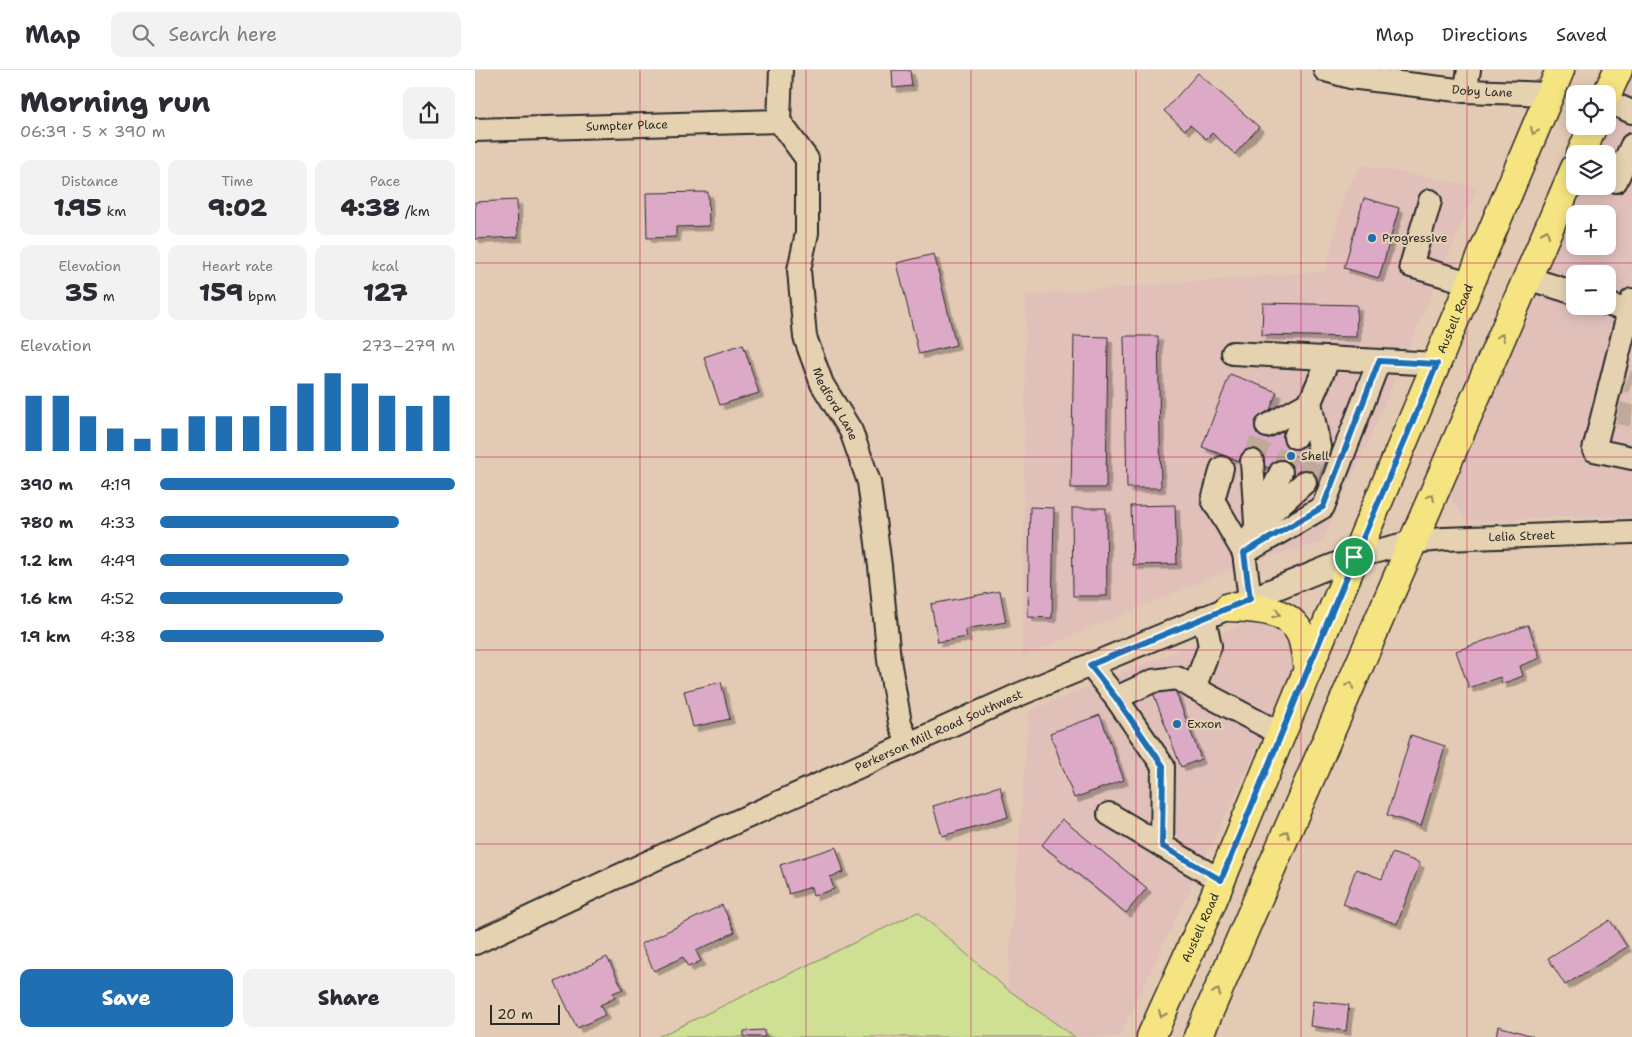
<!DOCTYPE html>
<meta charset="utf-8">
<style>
:root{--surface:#fff;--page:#f2f2f3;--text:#2b2b33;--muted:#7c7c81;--line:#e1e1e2;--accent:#1f6fb2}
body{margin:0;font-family:"Shantell Sans",sans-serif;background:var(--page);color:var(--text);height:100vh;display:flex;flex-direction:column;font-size:19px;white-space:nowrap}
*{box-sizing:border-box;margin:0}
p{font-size:16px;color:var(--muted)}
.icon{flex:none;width:28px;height:28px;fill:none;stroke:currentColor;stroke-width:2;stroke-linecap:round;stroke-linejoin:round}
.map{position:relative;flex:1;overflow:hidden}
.panel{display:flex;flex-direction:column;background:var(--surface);width:475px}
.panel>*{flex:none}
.controls{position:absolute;left:1091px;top:15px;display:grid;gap:10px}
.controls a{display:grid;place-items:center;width:50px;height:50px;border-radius:10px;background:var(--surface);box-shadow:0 2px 12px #0003;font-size:25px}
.scale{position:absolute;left:15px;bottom:12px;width:70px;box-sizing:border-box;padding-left:5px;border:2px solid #2b2b2b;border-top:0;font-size:14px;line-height:18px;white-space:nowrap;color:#2b2b2b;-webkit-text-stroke:4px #e5d2b0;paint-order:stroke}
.pin{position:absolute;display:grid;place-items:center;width:42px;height:42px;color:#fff;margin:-21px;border:2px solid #fff;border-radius:50%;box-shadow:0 1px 5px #0007}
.round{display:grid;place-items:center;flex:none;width:52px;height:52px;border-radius:10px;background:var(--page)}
.head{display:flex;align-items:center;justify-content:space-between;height:85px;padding:0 20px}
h1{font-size:28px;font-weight:800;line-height:38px}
.figures{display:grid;grid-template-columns:repeat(3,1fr);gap:8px;height:85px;padding:5px 20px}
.figures div{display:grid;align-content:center;border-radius:10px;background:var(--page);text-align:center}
.figures b{font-size:25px;font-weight:800}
.figures small{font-size:14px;font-weight:400}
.figures p{font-size:14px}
.chart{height:140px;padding:10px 20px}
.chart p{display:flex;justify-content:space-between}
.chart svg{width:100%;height:90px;margin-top:5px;stroke:var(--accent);stroke-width:6}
.primary-button{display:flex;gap:10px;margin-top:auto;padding:10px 20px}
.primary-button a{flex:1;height:58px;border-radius:10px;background:var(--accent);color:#fff;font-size:20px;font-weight:800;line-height:58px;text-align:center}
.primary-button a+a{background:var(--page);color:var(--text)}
ul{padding:0 20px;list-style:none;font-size:16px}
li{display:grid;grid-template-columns:80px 60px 1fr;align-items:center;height:38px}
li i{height:12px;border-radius:6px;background:var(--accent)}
header{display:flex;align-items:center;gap:30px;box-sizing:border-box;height:70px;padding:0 25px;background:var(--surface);border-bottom:1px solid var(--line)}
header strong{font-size:24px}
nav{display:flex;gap:28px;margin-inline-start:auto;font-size:18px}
.search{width:350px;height:45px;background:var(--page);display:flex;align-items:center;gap:12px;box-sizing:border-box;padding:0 18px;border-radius:10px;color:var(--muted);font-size:19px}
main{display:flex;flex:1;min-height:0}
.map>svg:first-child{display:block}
</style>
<header>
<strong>Map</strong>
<div class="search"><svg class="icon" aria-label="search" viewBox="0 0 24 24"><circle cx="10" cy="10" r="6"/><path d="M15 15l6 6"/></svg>Search here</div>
<nav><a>Map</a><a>Directions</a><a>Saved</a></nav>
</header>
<main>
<section class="panel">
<div class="head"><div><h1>Morning run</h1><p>06:39 · 5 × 390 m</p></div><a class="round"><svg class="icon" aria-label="share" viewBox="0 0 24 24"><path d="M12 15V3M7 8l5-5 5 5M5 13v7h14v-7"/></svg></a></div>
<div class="figures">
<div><p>Distance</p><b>1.95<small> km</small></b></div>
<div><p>Time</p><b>9:02</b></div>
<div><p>Pace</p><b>4:38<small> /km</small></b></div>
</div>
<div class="figures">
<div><p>Elevation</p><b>35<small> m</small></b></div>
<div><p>Heart rate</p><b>159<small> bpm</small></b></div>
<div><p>kcal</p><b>127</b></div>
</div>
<div class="chart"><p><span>Elevation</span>273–279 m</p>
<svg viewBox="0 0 160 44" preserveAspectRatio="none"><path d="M5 44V17M15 44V17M25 44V27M35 44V33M45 44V38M55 44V33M65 44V27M75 44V27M85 44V27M95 44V22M105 44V11M115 44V6M125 44V11M135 44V17M145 44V22M155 44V17"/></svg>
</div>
<ul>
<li><b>390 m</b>4:19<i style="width:100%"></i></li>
<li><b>780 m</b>4:33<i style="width:81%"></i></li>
<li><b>1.2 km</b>4:49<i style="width:64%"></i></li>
<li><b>1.6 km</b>4:52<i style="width:62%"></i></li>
<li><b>1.9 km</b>4:38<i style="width:76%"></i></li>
</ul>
<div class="primary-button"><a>Save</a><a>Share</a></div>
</section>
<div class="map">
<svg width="1157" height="967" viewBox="0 0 1157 967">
<defs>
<filter id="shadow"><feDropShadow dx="4.5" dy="4.5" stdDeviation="0" flood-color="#0004"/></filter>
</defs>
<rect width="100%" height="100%" fill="#e3cab5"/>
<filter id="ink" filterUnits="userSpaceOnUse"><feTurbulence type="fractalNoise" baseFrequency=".02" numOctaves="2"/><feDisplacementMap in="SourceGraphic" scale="10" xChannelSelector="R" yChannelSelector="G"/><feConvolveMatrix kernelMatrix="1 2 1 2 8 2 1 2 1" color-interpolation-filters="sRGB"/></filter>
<g filter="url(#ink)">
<g fill="#e1c0ba" fill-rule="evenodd">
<path d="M1157,4V447L1091,446L1019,451H992L973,424L1108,116H1132V84H1122ZM1100,144H1132V176H1100ZM1100,204H1132V236H1100Z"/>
<path d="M886,95L1003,116L892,375L846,473L770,493L547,587L551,225L851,201L869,124Z"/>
<path d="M782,553L802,556L815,567L822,580L819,602L644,967H600L532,919L554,641L769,554Z"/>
</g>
<path fill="#cfdf93" stroke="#7d855f" d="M443,842L532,919L600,967H183Z"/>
<g fill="#dcaac7" stroke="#2b2b2b" filter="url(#shadow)">
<path d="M417,0H435L437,16L418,18Z"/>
<path d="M723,3L784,57L760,84L737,63L731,69L715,55L710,60L689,41Z"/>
<path d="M233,122L234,156L201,157V167L172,168L171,123Z"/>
<path d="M889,128L924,138L904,208L869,198Z"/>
<path d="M42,130L43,167L0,169V132Z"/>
<path d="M459,184L481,275L444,284L422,193Z"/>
<path d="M788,233L882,235L881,267L787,265Z"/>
<path d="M599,266L633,267L631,418H596Z"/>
<path d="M649,266H683L686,418H652Z"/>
<path d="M268,274L284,323L245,335L229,287Z"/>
<path d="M755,304L802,322L789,355L854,381L840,416L771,389L769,393L727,377Z"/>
<path d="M700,435L702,494L658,495L656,436Z"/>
<path d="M555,437L579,438L577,548L553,547Z"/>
<path d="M597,438H631L632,526H598Z"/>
<path d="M525,521L531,552L490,559L492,567L463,572L456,534Z"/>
<path d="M1053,555L1065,588L1045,596L1048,606L1027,614L1025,607L994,618L981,581Z"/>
<path d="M246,612L255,649L218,657L209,621Z"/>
<path d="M697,612L726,689L706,697L677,620Z"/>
<path d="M625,645L649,710L599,728L575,663Z"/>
<path d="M936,665L970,676L946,756L912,745Z"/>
<path d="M525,716L533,747L467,766L458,736Z"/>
<path d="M587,749L672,818L651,843L567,775Z"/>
<path d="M361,777L369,802L355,807L359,819L338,826L336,817L314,824L305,795Z"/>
<path d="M917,783L945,793L922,854L868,834L881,799L907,809Z"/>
<path d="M247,835L260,862L221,881L226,891L213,897L208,887L179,901L166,874Z"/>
<path d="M1135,850L1152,877L1090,915L1073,888Z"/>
<path d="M132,887L148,919L138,923L140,928L125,935L130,945L102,958L80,912Z"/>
<path d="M838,931L874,935L871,961L835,956Z"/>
<path d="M1023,956L1058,966L1057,967H1021Z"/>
<path d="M289,960L290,967H269V961Z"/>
</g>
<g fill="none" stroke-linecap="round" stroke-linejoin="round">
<g stroke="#beaa99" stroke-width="22" stroke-dasharray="22 11" stroke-linecap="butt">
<path d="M1152,311L1157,313"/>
<path d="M1143,343L1157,346"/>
<path d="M777,391L792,356"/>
<path d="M806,402L820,367"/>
<path d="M830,412L844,377"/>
</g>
<g stroke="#2b2b2b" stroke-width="26">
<g id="minor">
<path id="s1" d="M306,0L304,51L332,89V163L324,200L330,267L347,314L376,361L394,412L405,496L414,590L425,653L433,674"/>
<path id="s2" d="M850,0L875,7L990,21L1075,24"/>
<path d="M990,21L994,0"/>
<path d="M1132,31L1157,42"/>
<path id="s3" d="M0,60L304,51"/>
<path d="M1141,111L1157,75"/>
<path d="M955,131L936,196L995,213"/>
<path d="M1052,208L1100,223"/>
<path d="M1132,234L1154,241L1157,230"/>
<path d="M1154,241L1119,380L1157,388"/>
<path d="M758,283L962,294"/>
<path d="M792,356L835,332L844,377"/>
<path d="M820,367L854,288"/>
<path d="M777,391L781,453"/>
<path d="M747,398L738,430L769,483L848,437L904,291"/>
<path d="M789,449L830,412"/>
<path d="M775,529L769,483L806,402"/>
<path d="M729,547L735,576L719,618L806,664"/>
<path d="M615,595L641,628L678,611L702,608L719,618"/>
<path d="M641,628L688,696L687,776"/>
<path d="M634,744L746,811"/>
<path id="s4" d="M0,873L234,764L543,625L775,529L879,487L937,472L969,469L1157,462"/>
</g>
</g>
<g stroke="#2b2b2b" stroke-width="31">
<g id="major">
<path d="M1132,24L1143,0"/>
<path d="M1106,84L1118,56"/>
<path d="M754,537C779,538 814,538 826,565C830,575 831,588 833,599"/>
<path id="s5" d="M676,967L737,832L858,539L1085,0"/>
<path d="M723,967L1100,98"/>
</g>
</g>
<use href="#minor" stroke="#e5d2b0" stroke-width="22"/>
<use href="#major" stroke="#f6e381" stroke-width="28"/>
</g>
<defs><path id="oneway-chevron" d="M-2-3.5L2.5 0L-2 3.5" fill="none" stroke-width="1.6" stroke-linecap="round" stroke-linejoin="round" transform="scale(1.25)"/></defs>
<g stroke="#908756">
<use href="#oneway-chevron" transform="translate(1059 61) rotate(113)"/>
<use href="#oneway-chevron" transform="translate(1071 163) rotate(-66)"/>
<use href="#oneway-chevron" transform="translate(1026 267) rotate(-67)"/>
<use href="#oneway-chevron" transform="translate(956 427) rotate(-66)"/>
<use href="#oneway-chevron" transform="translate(802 544) rotate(20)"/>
<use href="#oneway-chevron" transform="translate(875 615) rotate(-67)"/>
<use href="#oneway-chevron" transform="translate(811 764) rotate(-67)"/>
<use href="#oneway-chevron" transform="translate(742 922) rotate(-67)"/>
<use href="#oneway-chevron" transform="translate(687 944) rotate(114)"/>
</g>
</g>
<g fill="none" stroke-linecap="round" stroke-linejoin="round" filter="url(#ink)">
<g stroke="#fff" stroke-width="10">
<path id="route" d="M904,291L962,294L858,539L746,810L687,776L688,696L641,628L615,595L775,529L769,483L848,437Z"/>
</g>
<use href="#route" stroke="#1f6fb2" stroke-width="6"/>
</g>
<path fill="none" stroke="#c2185b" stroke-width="1" stroke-opacity="0.55" d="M165,0V967M331,0V967M496,0V967M661,0V967M826,0V967M992,0V967M0,193H1157M0,387H1157M0,580H1157M0,774H1157"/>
<g fill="#1f6fb2" stroke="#e5d2b0" stroke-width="2">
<circle cx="897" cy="168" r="5"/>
<circle cx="816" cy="386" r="5"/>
<circle cx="702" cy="654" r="5"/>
</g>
<g text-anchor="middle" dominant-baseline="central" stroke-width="4" stroke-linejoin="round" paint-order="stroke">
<g font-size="12" fill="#2b2b2b" stroke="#e5d2b0">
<text stroke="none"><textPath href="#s2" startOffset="159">Doby Lane</textPath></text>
<text stroke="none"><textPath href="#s3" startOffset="152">Sumpter Place</textPath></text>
<text stroke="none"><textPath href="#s5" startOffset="780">Austell Road</textPath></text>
<text stroke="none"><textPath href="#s1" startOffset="351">Medford Lane</textPath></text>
<text stroke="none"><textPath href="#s4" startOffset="1130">Lelia Street</textPath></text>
<text stroke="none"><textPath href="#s4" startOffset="510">Perkerson Mill Road Southwest</textPath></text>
<text stroke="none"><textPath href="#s5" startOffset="120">Austell Road</textPath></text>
</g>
<g font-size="12" fill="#2b2b2b" stroke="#e5d2b0" text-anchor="start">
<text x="907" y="168">Progressive</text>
<text x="826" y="386">Shell</text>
<text x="712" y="654">Exxon</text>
</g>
</g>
</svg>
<div class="controls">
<a><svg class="icon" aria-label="locate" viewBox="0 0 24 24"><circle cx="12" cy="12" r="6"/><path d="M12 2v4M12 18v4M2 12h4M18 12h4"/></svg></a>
<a><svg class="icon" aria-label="layers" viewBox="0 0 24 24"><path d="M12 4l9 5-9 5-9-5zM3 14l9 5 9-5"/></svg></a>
<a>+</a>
<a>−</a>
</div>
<div class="scale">20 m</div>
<div class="pin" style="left:879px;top:487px;background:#1e9e55"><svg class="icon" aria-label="arrive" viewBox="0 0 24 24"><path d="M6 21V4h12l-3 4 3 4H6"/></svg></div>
</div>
</main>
